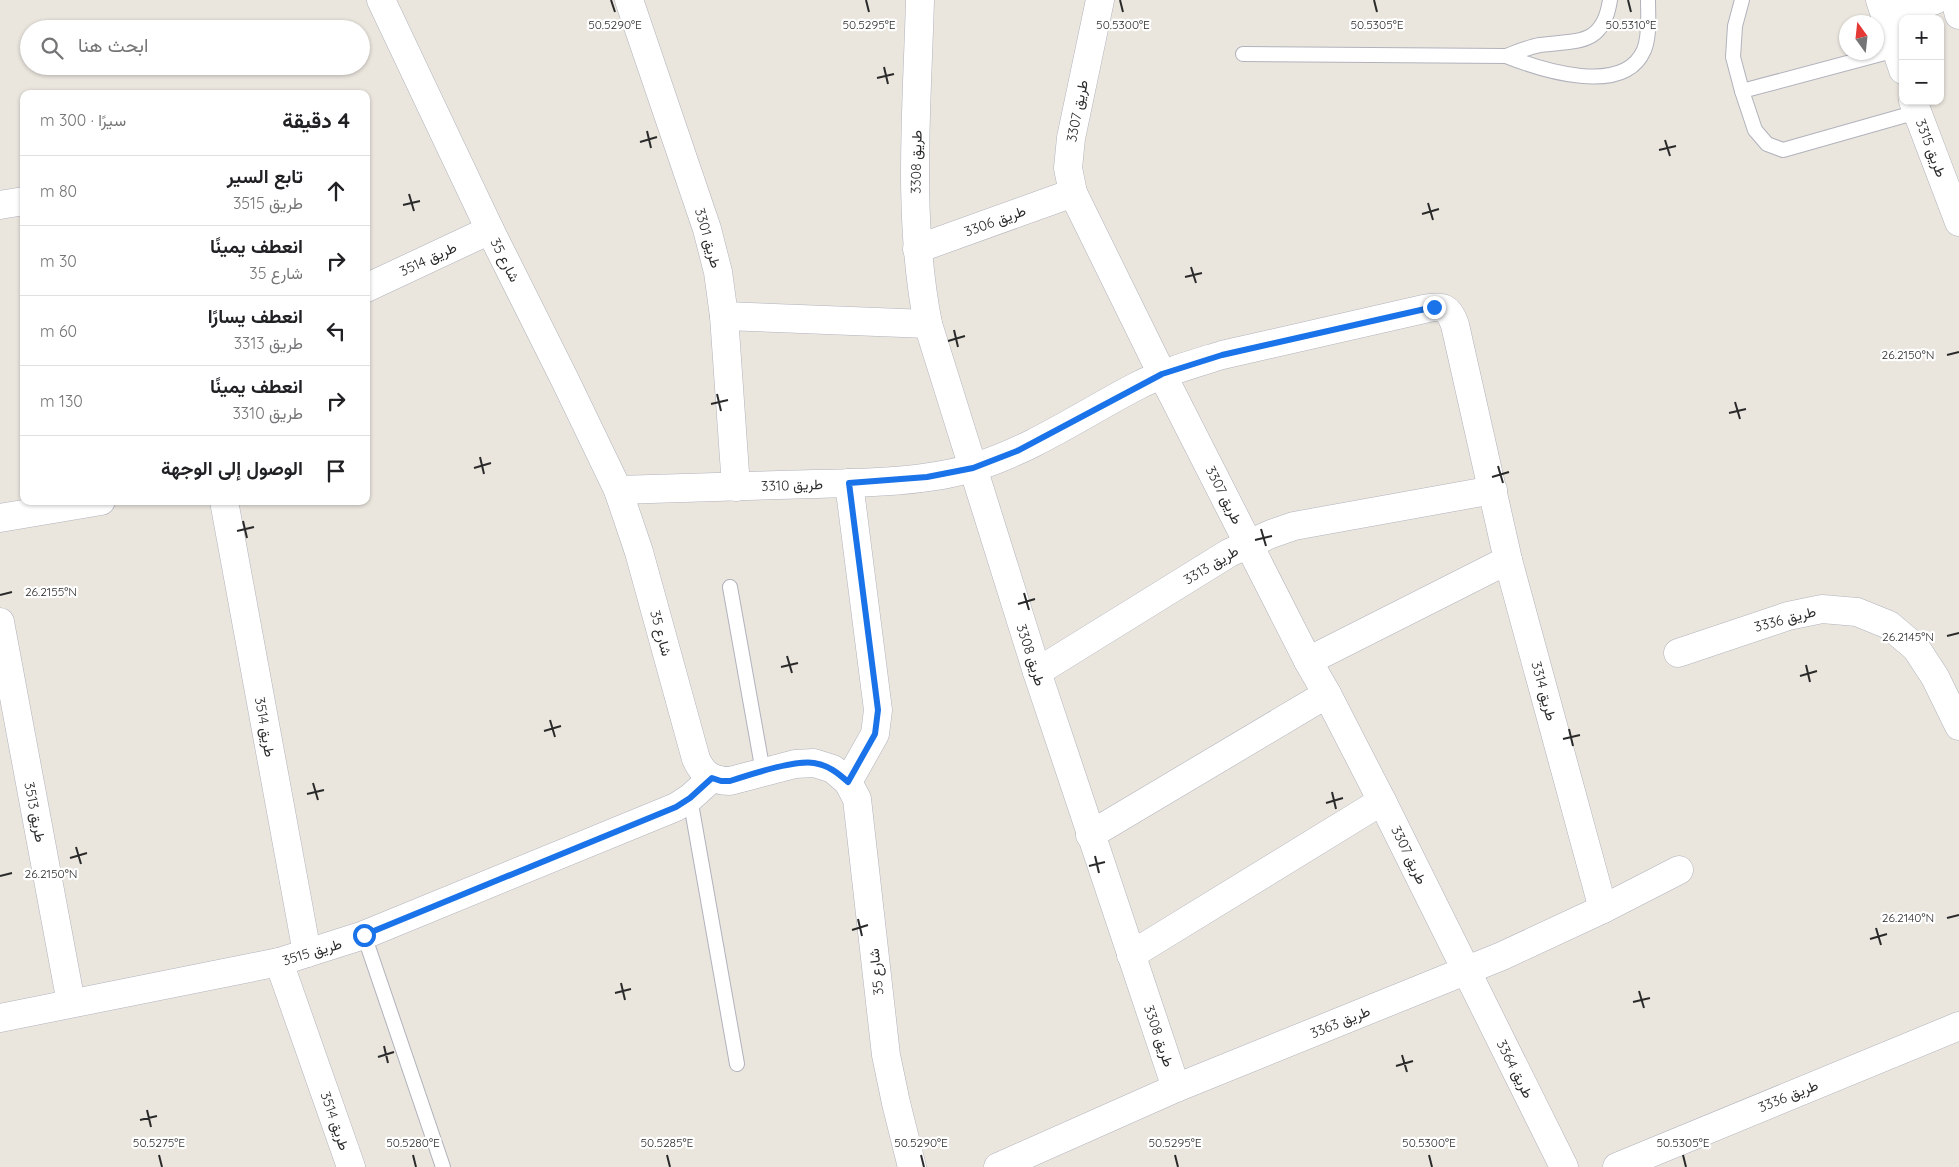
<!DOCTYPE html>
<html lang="ar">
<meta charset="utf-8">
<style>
:root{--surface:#fff;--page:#f6f6f6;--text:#202124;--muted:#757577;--line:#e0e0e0}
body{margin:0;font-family:Quicksand,Vazirmatn,sans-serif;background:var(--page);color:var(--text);direction:rtl}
.controls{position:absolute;right:15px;top:15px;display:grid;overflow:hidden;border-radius:10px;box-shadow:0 1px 4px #0004}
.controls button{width:45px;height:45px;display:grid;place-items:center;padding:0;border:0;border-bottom:1px solid var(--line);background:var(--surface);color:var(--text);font:25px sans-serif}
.compass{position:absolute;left:1839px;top:15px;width:45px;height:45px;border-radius:50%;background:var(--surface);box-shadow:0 1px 4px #0004;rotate:345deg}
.stop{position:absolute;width:15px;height:15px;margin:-11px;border:4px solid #1a73e8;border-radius:50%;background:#fff}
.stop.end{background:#1a73e8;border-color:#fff;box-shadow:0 1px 5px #0008}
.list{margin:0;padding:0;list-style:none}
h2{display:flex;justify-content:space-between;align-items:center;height:65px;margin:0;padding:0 20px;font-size:21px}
h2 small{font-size:16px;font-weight:400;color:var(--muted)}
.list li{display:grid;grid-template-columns:32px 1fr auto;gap:15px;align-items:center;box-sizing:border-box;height:70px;padding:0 20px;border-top:1px solid var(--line)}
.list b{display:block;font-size:19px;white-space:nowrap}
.list p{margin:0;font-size:16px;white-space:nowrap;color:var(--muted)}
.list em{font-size:16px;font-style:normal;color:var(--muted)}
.icon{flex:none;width:28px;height:28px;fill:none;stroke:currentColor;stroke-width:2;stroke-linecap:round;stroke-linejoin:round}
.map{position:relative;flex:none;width:1959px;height:1167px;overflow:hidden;direction:ltr}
.search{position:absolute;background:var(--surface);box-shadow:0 1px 4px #0004;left:20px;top:20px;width:350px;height:55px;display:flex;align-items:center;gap:12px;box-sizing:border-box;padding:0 18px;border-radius:28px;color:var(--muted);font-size:19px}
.panel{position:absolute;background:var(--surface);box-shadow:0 1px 4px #0004;left:20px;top:90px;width:350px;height:415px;border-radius:10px;direction:rtl}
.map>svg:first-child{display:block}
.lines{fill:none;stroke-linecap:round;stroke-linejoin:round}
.lane-casing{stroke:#b1b2bc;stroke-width:16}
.street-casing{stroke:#b1b2bc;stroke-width:29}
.lane{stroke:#fff;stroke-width:14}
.street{stroke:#fff;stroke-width:28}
.route{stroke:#1a73e8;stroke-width:6}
.ticks{fill:none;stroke:#2a2a2a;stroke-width:2}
.labels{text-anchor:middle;stroke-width:4.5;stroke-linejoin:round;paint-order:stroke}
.street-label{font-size:14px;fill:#2a2a2a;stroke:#fff}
.ticks-label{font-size:12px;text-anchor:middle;fill:#2a2a2a;stroke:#fff;stroke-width:4.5;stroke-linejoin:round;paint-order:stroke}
</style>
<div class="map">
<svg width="1959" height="1167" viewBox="0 0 1959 1167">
<rect width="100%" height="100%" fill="#eae6de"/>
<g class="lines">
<g class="lane-casing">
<g id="lane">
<path d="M1742,0l-7,26 -2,31 9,34 13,39 12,14 16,6 134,-38"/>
<path d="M1243,54l263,2c35,14 118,41 138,-6 6,-14 4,-35 4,-50"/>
<path d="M1506,56c11,-4 22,-9 34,-11 36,-5 63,2 70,-45"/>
<path d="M1742,91l154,-41"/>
<path d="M730,587l33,185"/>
<path d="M690,798l47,266"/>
<path d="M364,935l79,232"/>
</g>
</g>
<g class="street-casing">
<g id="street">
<path d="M381,0l109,230 75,150 53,110 21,62 57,207c7,16 17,22 34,22l65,-17 19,-1 19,6 15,13 9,17 29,256 10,48 16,64"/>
<path d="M629,0l78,229 11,43 6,44 12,171"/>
<path d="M920,0c-3,108 -13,217 8,324l109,348 139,416"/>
<path d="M1100,0l-29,138 -3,30 5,25 89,181 146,287 19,33 55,107 182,366"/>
<path d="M1880,0l23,70"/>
<path d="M1955,0l4,15"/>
<path d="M1885,18l50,-18"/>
<path d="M1913,101l46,121"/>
<path d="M0,205l24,-4"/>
<path d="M917,249l156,-56"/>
<path d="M366,288l124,-58"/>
<path d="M724,316l204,8"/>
<path d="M618,490c65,-2 131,-4 196,-6 49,-1 115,-2 161,-17 58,-18 108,-53 162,-81 27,-14 56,-22 85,-31l202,-46c18,-4 25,-2 31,16l53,235 95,349"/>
<path d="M224,501l83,452"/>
<path d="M0,518l101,-17"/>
<path d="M0,622l71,381"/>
<path d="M1678,653l110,-37 34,-7 35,3 32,13 27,23 19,29 24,49"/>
<path d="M1308,661l200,-101"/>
<path d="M1037,672l192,-119 42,-19 23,-8 199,-36"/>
<path d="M848,782l27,-48 3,-24 -29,-227"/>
<path d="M1090,835l237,-141"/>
<path d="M1131,955l251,-154"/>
<path d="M279,962l72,205"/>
<path d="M0,1018l279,-56 85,-27 312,-128 14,-9 22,-20"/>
<path d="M998,1167l178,-79 326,-132 101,-47 76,-39"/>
<path d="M1617,1167l342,-141"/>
</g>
</g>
<use href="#lane" class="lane"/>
<use href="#street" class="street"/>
</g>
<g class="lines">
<path class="route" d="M364,935l312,-128 14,-9 22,-20 9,3h9c21,-7 64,-21 84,-18 14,2 24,10 34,19l27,-48 3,-24 -29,-227 78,-6 46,-9 44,-17 145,-77 60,-19 212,-48"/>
</g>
<path class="ticks" d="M611,0l4,12M866,0l3,12M1120,0l3,12M1374,0l3,12M1628,0l3,12M884,67l4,17M877,78l17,-4M647,131l4,17M1665,140l5,16M640,142l17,-5M1659,150l17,-4M409,194l5,17M1428,203l5,17M403,205l17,-4M1422,214l17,-5M1191,267l5,16M1185,277l17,-4M954,330l4,17M948,341l17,-5M1947,355l12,-3M717,394l4,17M1735,402l5,17M711,404l17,-4M1729,413l17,-4M480,457l4,17M1498,466l5,17M474,468l17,-5M1492,477l17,-5M243,521l4,17M1261,529l5,17M237,531l17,-4M1255,540l17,-4M1024,593l5,17M0,595l12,-3M1018,604l17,-5M1947,636l12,-3M787,656l5,17M1806,665l4,17M781,667l17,-4M1800,676l17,-5M550,720l5,17M1569,729l4,17M544,731l17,-5M1563,739l17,-4M313,783l5,17M1332,792l4,17M307,794l17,-4M1326,803l17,-5M76,847l5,17M1095,856l4,17M70,858l17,-5M1089,866l16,-4M0,876l12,-3M1947,918l12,-3M858,919l4,17M1876,928l5,17M852,930l16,-5M1870,939l17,-5M621,983l4,17M1639,991l5,17M615,993l16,-4M1633,1002l17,-4M384,1046l4,17M1402,1055l5,17M378,1057l16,-5M1396,1066l17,-5M147,1110l4,17M140,1120l17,-4M159,1155l3,12M413,1155l3,12M667,1155l3,12M921,1155l3,12M1175,1155l3,12M1429,1155l3,12M1683,1155l3,12"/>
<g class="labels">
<g class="street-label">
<text transform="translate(1077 111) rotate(-79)" y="5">طريق 3307</text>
<text transform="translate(1931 148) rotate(69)" y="5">طريق 3315</text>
<text transform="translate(916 162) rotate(-89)" y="5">طريق 3308</text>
<text transform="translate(995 221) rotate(-20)" y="5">طريق 3306</text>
<text transform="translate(708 238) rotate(74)" y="5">طريق 3301</text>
<text transform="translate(428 259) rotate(-25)" y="5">طريق 3514</text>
<text transform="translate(505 260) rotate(63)" y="5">شارع 35</text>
<text transform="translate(792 485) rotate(-2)" y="5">طريق 3310</text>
<text transform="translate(1224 495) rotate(63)" y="5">طريق 3307</text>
<text transform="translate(1211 565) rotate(-31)" y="5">طريق 3313</text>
<text transform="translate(1785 619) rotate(-15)" y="5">طريق 3336</text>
<text transform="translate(661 633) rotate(75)" y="5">شارع 35</text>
<text transform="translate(1031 655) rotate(72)" y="5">طريق 3308</text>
<text transform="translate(1544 691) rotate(75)" y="5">طريق 3314</text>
<text transform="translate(265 727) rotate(80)" y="5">طريق 3514</text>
<text transform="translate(35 812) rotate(79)" y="5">طريق 3513</text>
<text transform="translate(1409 855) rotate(64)" y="5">طريق 3307</text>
<text transform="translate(312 952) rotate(-17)" y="5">طريق 3515</text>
<text transform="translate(876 972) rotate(-96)" y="5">شارع 35</text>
<text transform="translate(1340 1022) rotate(-22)" y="5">طريق 3363</text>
<text transform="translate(1159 1036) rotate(71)" y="5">طريق 3308</text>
<text transform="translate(1515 1069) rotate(63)" y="5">طريق 3364</text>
<text transform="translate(1788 1096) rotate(-22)" y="5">طريق 3336</text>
<text transform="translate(335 1121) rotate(71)" y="5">طريق 3514</text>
</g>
</g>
<g class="ticks-label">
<text x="615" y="29">50.5290°E</text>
<text x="869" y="29">50.5295°E</text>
<text x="1123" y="29">50.5300°E</text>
<text x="1377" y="29">50.5305°E</text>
<text x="1631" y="29">50.5310°E</text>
<text x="1908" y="359">26.2150°N</text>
<text x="51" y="596">26.2155°N</text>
<text x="1908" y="641">26.2145°N</text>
<text x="51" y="878">26.2150°N</text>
<text x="1908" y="922">26.2140°N</text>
<text x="159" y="1147">50.5275°E</text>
<text x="413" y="1147">50.5280°E</text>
<text x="667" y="1147">50.5285°E</text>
<text x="921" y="1147">50.5290°E</text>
<text x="1175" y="1147">50.5295°E</text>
<text x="1429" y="1147">50.5300°E</text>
<text x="1683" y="1147">50.5305°E</text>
</g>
</svg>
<div class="controls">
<button>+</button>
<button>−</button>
</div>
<svg class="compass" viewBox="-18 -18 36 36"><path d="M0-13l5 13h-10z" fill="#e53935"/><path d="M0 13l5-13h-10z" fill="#757577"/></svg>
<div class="stop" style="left:364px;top:935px"></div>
<div class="stop end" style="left:1434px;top:307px"></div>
<div class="search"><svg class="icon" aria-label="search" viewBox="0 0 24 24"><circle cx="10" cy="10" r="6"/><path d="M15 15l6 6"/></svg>ابحث هنا</div>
<section class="panel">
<h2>4 دقيقة<small>سيرًا · 300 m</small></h2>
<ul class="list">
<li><svg class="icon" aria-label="ahead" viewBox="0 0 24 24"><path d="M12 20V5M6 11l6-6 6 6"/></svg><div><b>تابع السير</b><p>طريق 3515</p></div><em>80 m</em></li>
<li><svg class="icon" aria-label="right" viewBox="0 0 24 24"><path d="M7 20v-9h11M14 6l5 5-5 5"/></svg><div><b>انعطف يمينًا</b><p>شارع 35</p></div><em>30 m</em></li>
<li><svg class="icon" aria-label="left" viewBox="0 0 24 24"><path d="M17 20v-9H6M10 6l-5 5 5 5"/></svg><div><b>انعطف يسارًا</b><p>طريق 3313</p></div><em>60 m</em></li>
<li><svg class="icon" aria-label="right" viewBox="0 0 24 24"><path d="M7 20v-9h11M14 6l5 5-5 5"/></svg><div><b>انعطف يمينًا</b><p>طريق 3310</p></div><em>130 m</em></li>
<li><svg class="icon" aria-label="arrive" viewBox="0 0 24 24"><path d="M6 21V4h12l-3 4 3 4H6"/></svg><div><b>الوصول إلى الوجهة</b></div></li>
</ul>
</section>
</div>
